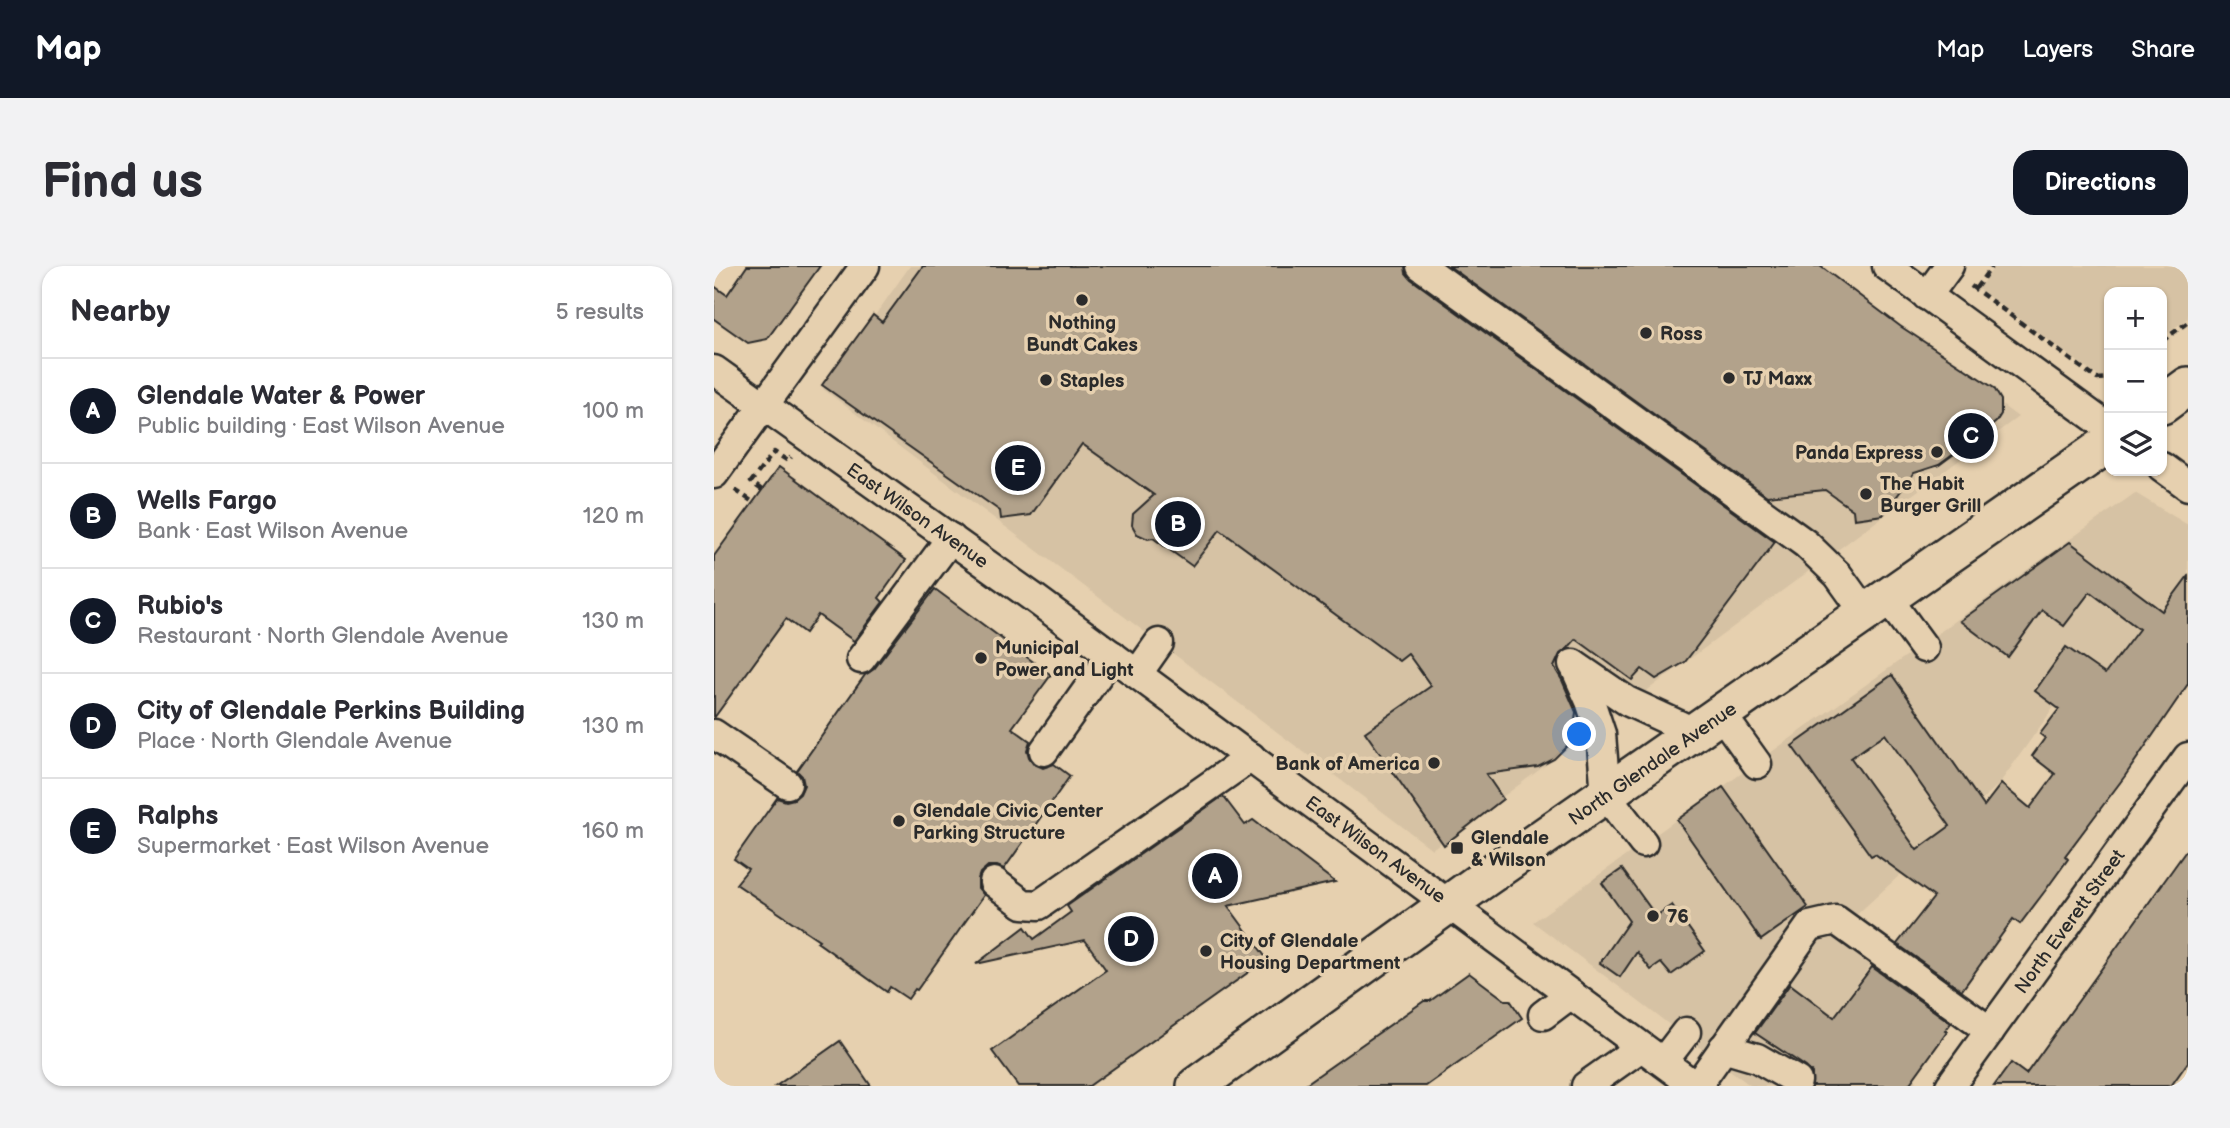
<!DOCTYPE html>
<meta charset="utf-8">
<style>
:root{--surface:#fff;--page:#f2f2f3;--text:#2b2b33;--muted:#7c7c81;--line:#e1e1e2;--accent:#111827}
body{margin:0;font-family:"Balsamiq Sans",sans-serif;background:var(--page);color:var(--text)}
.controls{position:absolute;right:21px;top:21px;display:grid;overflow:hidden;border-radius:14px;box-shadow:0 2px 5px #0004}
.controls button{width:63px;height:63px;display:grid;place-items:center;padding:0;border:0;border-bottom:2px solid var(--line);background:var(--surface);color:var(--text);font:35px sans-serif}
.you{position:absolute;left:866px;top:469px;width:24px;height:24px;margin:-18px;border:5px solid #fff;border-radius:50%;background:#1a73e8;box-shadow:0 0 0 10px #1a73e833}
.badge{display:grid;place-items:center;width:46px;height:46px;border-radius:50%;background:var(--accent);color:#fff;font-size:23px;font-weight:700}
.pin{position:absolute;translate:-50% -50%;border:4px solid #fff;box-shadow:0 2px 7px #0006}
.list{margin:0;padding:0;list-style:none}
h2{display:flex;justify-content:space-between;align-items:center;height:91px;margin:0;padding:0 28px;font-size:30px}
h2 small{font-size:23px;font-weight:400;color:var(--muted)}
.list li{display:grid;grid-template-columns:46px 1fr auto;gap:21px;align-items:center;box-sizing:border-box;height:105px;padding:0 28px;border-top:2px solid var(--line)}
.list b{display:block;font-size:26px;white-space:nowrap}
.list p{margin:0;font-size:23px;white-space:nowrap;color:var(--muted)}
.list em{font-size:23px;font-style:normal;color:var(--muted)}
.icon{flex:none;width:38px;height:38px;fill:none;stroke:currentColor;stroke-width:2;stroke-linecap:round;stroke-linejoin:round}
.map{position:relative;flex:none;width:1474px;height:820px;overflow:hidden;border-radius:21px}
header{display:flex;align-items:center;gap:42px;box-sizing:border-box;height:98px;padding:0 35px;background:var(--accent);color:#fff}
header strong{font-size:33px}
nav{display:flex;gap:38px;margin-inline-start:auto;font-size:24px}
.intro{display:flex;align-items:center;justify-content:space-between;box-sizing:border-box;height:168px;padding:0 42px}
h1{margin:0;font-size:49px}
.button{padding:18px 32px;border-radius:21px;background:var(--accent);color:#fff;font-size:24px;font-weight:700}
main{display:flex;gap:42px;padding:0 42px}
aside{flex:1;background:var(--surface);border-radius:21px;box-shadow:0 2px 5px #0004}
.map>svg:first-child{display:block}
.built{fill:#d6c2a4}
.building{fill:#b2a28b;stroke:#2b2b2b;stroke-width:2;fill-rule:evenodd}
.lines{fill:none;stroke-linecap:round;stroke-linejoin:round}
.minor-casing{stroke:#2b2b2b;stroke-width:33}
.major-casing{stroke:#2b2b2b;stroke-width:42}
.path{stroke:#2b2b2b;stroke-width:4.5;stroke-dasharray:7 5;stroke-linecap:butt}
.minor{stroke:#e6d0af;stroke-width:28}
.major{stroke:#e6d0af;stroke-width:37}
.poi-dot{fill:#2b2b2b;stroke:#e6d0af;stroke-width:2.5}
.labels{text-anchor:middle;stroke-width:7;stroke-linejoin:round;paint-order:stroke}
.poi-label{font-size:19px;font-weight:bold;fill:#2b2b2b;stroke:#e6d0af;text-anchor:start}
.street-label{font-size:19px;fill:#2b2b2b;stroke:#e6d0af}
</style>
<header>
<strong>Map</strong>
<nav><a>Map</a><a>Layers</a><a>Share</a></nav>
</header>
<div class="intro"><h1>Find us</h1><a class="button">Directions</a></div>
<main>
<aside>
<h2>Nearby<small>5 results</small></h2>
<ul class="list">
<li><span class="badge">A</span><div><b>Glendale Water &amp; Power</b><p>Public building · East Wilson Avenue</p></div><em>100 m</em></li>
<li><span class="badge">B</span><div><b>Wells Fargo</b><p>Bank · East Wilson Avenue</p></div><em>120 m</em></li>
<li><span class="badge">C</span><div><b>Rubio's</b><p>Restaurant · North Glendale Avenue</p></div><em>130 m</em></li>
<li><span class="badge">D</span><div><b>City of Glendale Perkins Building</b><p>Place · North Glendale Avenue</p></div><em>130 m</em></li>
<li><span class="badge">E</span><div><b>Ralphs</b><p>Supermarket · East Wilson Avenue</p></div><em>160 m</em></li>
</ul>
</aside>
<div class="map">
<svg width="1474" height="820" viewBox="0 0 1474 820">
<rect width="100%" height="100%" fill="#e6d0af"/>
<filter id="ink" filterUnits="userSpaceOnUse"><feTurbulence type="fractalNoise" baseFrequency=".0143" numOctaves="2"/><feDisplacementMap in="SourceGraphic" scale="14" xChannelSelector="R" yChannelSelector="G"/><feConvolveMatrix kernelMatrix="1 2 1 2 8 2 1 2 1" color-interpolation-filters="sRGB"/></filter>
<g filter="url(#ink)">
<g class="built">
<path d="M196,0h906l202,151 -586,432 -609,-460z"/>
<path d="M1281,0h193v52l-26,19v-45h-53v82l-7,5 -124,-90z"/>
<path d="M1421,227l53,32v97l-21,29 -28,-22 -34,45 -18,-13 -88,123 -159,146 37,26 -43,60 82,65 -4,5h-161l-218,-164z"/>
</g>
<g class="building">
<path d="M33,0h73l-53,73 -19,4 -34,-24v-33l13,9z"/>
<path d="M209,0h482l1,7 5,6 364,263 -90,120 -29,17 -14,-10 -10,11 -56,-41 -8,9 -8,6 -6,13 8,13 14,32 -2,18 -7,16 -13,13 -16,8 -52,7 17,25 -59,46 -79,-113 66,-46 -23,-32 -9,7 -179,-131 -28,36 -39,-28 -5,1 -11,-5 -5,-9 1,-11 21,-19 -72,-51 -51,71 -30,4 -1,-8 -178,-126 51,-70 9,7z"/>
<path d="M735,0h371l80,60 94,62 7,12v14l-5,8 -12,10 -45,33 -25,8 -31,42 -29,4 -1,-9 -28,-20 -58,6z"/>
<path d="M65,201l127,93 -27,38 4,4 -29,39 -36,-26 -13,18 -19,-14 -72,99v-162z"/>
<path d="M1356,276l92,69 26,-35v108l-63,92 -60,80 3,3 -23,32 -25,33 -7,-5 -51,71 -65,-46 37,-47 -59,-43 -4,2 -79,-110 100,-71 92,131 17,-22 29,24 25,-34 -23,-18 13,-18 -5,-4 19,-25 -24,-18 31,-44 39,27 34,-45 -49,-37 -26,34 -22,-16 -34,47 -48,-36zM1171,468l65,92 -33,24 -66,-92z"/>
<path d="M221,323l116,86 -39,53 18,13 -3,9 2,7 5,7 9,4 11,-4 16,12 -66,93 -7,-3h-9l-8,7 -2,6v9l6,7 -67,95 -2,-1 -7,10 -18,-12 -3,5 -70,-50 2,-2 -83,-56 12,-15 -14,-10 43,-61 9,3 8,-2 6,-5 4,-9 -2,-9 -5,-5 68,-96 9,-6z"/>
<path d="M1009,521l85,120 -47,33 -84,-120z"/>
<path d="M509,530l22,29 8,-5 82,62 -107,24 39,53 -178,127h-71l-26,-35 114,-81 -21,-30 -109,24 49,-37 9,12 37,-27 -4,-6z"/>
<path d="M1474,582v214l-17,24h-177l17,-23 15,11z"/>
<path d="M908,603l34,47 16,-11 33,46 -34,24 -10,-12 -10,7 -14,-18 -17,25 -20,-14 29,-42 -27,-38z"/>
<path d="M1158,701l79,56 -6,8 2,1 -39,54h-96v-13l-6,-6 -51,-34 35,-49 44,33z"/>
<path d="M755,707l36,27h5l12,18 -96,68h-123l121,-85h6z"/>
<path d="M126,775l31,45h-95z"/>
</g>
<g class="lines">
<g class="minor-casing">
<g id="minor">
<path d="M707,0l385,278 32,31 28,39"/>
<path d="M1173,0l222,162"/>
<path d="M1213,30l22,-30"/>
<path d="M0,104l320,228 661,488"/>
<path d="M1448,201l26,19"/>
<path d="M0,208l151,-208"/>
<path d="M1174,333l36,49"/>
<path d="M147,393l90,-121"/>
<path d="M859,398l54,37 69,32"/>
<path d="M860,399l16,36 11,33 5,61 37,48"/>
<path d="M424,407l21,-30"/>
<path d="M1008,449l35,49"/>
<path d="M0,468l73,50"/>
<path d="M330,485l68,-96"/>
<path d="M280,616l29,22 16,1 212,-148"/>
<path d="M829,749l28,-21"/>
<path d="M1009,782l34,10 40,23"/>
<path d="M949,796l23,-30"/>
<path d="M872,820l55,-39"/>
<path d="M983,820l113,-160 26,-6 154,111"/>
<path d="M1236,820l238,-329"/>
</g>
</g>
<g class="major-casing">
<g id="major">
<path d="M1448,139l26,-19"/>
<path d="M482,820l279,-201 634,-442"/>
</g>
</g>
<g class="path">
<path d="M1257,20l126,93 12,-1"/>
<path d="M1262,22l16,-22"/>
<path d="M1448,75l26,-19"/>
<path d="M21,224l18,12"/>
<path d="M48,224l-11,-8 23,-30 14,9 3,-4"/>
</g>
<use href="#minor" class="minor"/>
<use href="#major" class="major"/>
</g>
</g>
<g class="poi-dot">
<circle cx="368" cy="34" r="7"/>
<circle cx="932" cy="67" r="7"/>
<circle cx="1015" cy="112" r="7"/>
<circle cx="332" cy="114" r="7"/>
<circle cx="1223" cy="186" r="7"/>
<circle cx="1152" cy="228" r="7"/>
<circle cx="267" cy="392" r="7"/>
<circle cx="720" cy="497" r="7"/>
<circle cx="185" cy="555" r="7"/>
<rect x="736" y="575" width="14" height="14" rx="3.5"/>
<circle cx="939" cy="650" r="7"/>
<circle cx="492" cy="685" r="7"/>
</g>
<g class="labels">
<g class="poi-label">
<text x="368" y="63" text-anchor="middle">Nothing<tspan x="368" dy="22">Bundt Cakes</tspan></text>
<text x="946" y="74">Ross</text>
<text x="1029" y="119">TJ Maxx</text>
<text x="346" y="121">Staples</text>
<text x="1209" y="193" text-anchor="end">Panda Express</text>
<text x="1166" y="224">The Habit<tspan x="1166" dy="22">Burger Grill</tspan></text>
<text x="281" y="388">Municipal<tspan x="281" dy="22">Power and Light</tspan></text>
<text x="706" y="504" text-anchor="end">Bank of America</text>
<text x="199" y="551">Glendale Civic Center<tspan x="199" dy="22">Parking Structure</tspan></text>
<text x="757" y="578">Glendale<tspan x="757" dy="22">&amp; Wilson</tspan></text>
<text x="953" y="657">76</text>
<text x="506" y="681">City of Glendale<tspan x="506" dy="22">Housing Department</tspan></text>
</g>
<g class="street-label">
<text transform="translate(204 249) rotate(35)" y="7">East Wilson Avenue</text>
<text transform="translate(938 497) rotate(-35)" y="7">North Glendale Avenue</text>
<text transform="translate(662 583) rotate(36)" y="7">East Wilson Avenue</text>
<text transform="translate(1355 655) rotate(-54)" y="7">North Everett Street</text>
</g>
</g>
</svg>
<div class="controls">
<button>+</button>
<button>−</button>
<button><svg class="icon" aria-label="layers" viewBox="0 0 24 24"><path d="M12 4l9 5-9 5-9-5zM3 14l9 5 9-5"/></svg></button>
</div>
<div class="you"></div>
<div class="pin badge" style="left:501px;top:610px">A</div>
<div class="pin badge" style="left:464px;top:258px">B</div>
<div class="pin badge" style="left:1257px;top:170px">C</div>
<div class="pin badge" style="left:417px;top:673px">D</div>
<div class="pin badge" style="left:304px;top:202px">E</div>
</div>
</main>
